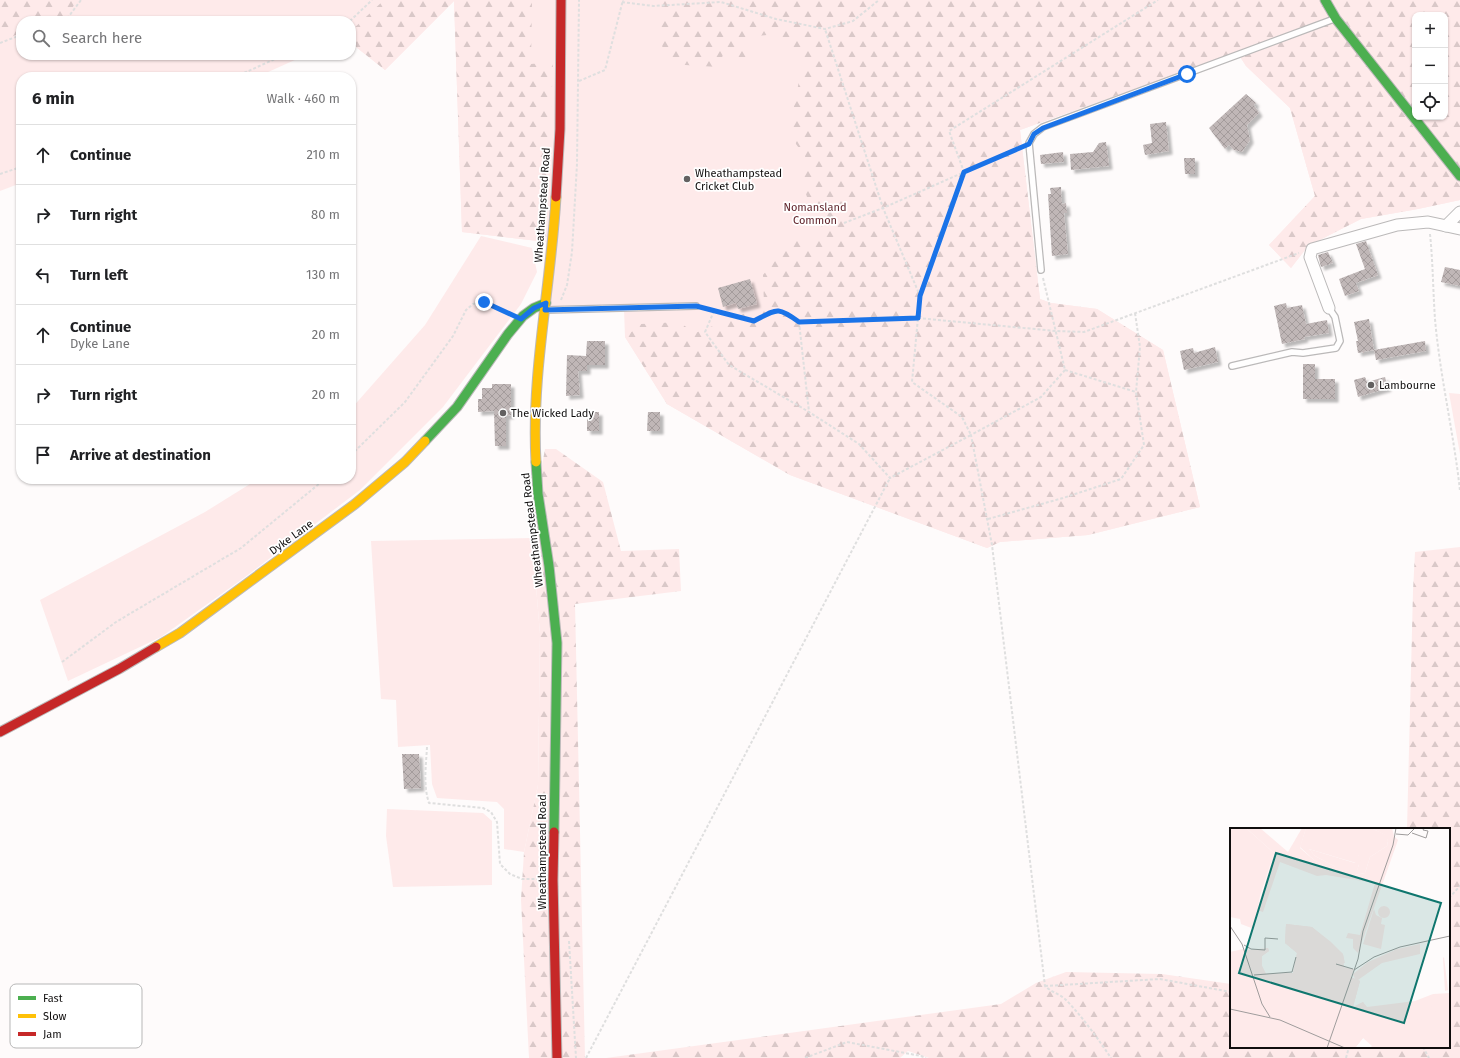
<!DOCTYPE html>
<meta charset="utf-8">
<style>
:root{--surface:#fff;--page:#f6f6f6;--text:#202124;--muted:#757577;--line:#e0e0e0}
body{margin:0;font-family:"Fira Sans",sans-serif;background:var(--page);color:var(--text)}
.controls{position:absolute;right:12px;top:12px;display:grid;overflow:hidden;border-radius:8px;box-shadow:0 1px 3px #0004}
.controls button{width:36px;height:36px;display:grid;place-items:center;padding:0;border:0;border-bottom:1px solid var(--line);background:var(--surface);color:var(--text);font:20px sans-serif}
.stop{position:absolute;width:12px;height:12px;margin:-9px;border:3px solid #1a73e8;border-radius:50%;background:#fff}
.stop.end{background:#1a73e8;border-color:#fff;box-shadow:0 1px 4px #0008}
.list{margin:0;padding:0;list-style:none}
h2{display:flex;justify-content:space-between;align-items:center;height:52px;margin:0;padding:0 16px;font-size:17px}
h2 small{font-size:13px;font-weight:400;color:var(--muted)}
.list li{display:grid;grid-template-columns:26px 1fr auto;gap:12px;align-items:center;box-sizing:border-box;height:60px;padding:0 16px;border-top:1px solid var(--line)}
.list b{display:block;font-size:15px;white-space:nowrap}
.list p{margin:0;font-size:13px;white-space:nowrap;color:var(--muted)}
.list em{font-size:13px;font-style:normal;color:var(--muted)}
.icon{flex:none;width:22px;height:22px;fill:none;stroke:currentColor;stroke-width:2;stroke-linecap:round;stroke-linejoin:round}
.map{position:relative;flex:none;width:1460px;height:1058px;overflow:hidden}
.search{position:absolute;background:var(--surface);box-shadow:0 1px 3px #0004;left:16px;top:16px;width:340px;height:44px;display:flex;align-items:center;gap:10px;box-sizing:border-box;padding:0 14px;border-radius:16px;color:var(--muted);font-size:15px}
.panel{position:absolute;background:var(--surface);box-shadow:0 1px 3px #0004;left:16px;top:72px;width:340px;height:412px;border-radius:16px}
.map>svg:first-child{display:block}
.green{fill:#feeaea;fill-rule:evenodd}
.forest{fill:url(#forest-firs)}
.building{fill:url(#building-cross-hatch);filter:url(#shadow)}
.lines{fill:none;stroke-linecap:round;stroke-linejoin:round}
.lane-casing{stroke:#bbb9b9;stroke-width:8}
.street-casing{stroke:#bbb9b9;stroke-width:13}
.fast-casing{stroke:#bbb9b9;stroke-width:11}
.slow-casing{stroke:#bbb9b9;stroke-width:11}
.jam-casing{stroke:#bbb9b9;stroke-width:11}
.path{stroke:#dfdfdf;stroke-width:2;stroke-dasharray:3 2;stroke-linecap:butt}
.lane{stroke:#fffefe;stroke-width:5.5}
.street{stroke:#fffefe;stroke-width:11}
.fast{stroke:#4caf50;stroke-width:9}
.slow{stroke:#ffc107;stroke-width:9}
.jam{stroke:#c62828;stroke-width:9}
.route{stroke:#1a73e8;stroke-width:5}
.poi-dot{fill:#636161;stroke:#fff;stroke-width:1.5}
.labels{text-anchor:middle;stroke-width:3.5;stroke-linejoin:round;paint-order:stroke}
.poi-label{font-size:11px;fill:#100e0e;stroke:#fff;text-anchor:start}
.street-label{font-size:11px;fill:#100e0e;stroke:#fff}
.park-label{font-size:11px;fill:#61262d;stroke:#fff}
.inset-road{fill:none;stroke:#9f9c9c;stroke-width:1}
.view{fill:#0f766e;fill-opacity:0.15;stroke:#0f766e;stroke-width:2}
.inset-edge{fill:none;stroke:#100e0e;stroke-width:2}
.key{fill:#fff;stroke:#b7b7b7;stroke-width:1}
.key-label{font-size:11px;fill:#100e0e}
</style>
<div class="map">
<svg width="1460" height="1058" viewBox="0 0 1460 1058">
<defs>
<pattern id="forest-firs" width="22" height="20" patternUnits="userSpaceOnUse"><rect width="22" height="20" fill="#feeaea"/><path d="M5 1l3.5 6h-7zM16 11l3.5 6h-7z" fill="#d9c8c8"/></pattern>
<pattern id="building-cross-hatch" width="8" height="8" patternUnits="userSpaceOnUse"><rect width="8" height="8" fill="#c0b7b7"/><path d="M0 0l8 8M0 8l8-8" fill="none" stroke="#a49c9c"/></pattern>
<filter id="shadow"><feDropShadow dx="3.5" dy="3.5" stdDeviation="1" flood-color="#0004"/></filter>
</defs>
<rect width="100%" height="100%" fill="#fefbfb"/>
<g class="green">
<path d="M0,0h1460v200l-42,9 -57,10 -53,27 -17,22 -22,-23 46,-49 -25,-88 -44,-42 -9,-14 -217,78 20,169 11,4 46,6 66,41 37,157 -112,28 -88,7 -13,6 -197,-73 -123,-71 -42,-67 -1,-28 -85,4 7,-71 -84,-10 -8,-231 -69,69 -34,-27v-22h-330v34h285l-49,22h-236v106l-21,8zM1415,15h30v102h-30z"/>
<path d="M481,236l51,12 5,24 -16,32 -78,103 -83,83 -119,90 -80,57 -93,44 -28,-81 165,-88 53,-33h93v-70l74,-84z"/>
<path d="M1449,393l11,1v60z"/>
<path d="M532,538l8,96 -2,151 -14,67 -20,-3v-40l-7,-7 -60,-4 -5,-14 -2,-39 -32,2 -2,-47 -15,-1 -10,-158z"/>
<path d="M387,809l96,4 9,8v64l-99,2 -7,-51z"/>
</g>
<g class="forest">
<path d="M0,0h78l-12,16 -13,5h-32v12l-21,8z"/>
<path d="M384,0h148l-1,64 22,-2 -7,180 -84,-10 -8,-231 -69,69 -34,-27v-12z"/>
<path d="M661,0h657l68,92 74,94v14l-42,9 -57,10 -53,27 -17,22 -22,-23 46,-49 -25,-88 -44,-42 -9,-14 -217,78 20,169 11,4 46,6 66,41 37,157 -112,28 -88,7 -13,6 -197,-73 -123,-71 -42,-67 16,-13 38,-2 16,11 69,-27 -1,-31 32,-38h9l9,15 8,-20 1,-9 -10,-11 -12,-36 9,-14 -13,-18 -5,-23 12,-60 -10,-12 -26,-14 -17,2 -4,22 -23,-4 -5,12 -49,-3 -5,-8 -3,-17z"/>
<path d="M1329,0h131v169l-41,-52h26v-102h-30v97z"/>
<path d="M545,449h11l47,33 18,69 58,-2 2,42 -106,13 10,454h-56l-8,-158 3,-48 14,-67 2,-151 -8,-96 4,-40z"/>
<path d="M1460,547v511h-531l-21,-7 -8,7h-294l395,-54 35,-21 30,-11 96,2 69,10v63h218v-218h-42l6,-238 2,-39z"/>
</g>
<g class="building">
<path d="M1246,94l10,9 -2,2 5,8 -12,12 3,15 -8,12 -8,-2 -5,-5 -4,4 -16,-21z"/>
<path d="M1166,122l3,29 -24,4 -2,-10 9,-2 -2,-19z"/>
<path d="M1106,142l3,24 -38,4 -1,-16 23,-2 6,-9z"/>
<path d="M1063,152l1,10 -23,2 -1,-9z"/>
<path d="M1184,158h11v16h-10z"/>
<path d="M1061,187l1,17 4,-1 1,10h-3l4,41 -16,2 -4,-62h3l-1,-6z"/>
<path d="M1366,241l12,34 -22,8 3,8 -14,5 -6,-17 26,-10 -9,-25z"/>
<path d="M1328,252l5,11 -12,4 -3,-12z"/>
<path d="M1445,267l15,3v16l-19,-4z"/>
<path d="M750,279l7,25 -19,5 -2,-6 -13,4 -5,-19z"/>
<path d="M1286,303l1,5 15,-3 4,19 21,-4 2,13 -25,4 1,2 -23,5 -8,-38z"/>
<path d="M1369,319l5,31 -16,3 -2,-12h2l-4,-19z"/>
<path d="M587,341h18v24h-18v6h-9l2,24 -14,1 1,-41 19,1z"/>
<path d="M1425,341l1,10 -50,9 -2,-10z"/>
<path d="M1215,347l3,15 -34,8 -4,-19 13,-3 1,5z"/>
<path d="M1303,364h12v15h20v20h-32z"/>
<path d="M1365,377l2,5 18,-5 3,11 -30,9 -4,-17z"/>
<path d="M492,384h19v31l-5,1v30h-11l-1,-35 -16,1v-13h4v-11h10z"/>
<rect x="587" y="412" width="12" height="19"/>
<path d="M648,412h12v19h-13z"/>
<path d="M402,754h17l2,34 -17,1z"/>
</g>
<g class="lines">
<g class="lane-casing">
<g id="lane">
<path d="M1041,270l-12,-127 5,-9 9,-7 291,-108"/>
<path d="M545,310l151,-4"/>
<path d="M1232,366l60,-14 11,1 33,-5 4,-7 -5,-24 -6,-9"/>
</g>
</g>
<g class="street-casing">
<g id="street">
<path d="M1446,226l14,-14"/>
<path d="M1329,308l-19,-51 2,-8 85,-24 31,-3 32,7"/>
</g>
</g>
<g class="fast-casing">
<g id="fast">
<path d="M1325,0l11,19 124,157"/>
<path d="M425,441l32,-34 51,-73 15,-18 11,-8 12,-5"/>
<path d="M536,462l2,32 11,72 8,77 -3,189"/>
</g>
</g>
<g class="slow-casing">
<g id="slow">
<path d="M536,462c-5,-89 15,-176 20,-265"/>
<path d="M156,647l24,-14 175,-129 50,-42 20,-21"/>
</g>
</g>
<g class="jam-casing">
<g id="jam">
<path d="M556,197l4,-68 1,-129"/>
<path d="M0,732l119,-63 37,-22"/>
<path d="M554,832l-1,48 4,178"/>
</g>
</g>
<g class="path">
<path d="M622,2l31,4 68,-4 55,17 49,10 28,-8 26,-21"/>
<path d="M63,21l3,-1 15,-20"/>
<path d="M350,21l22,-21"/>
<path d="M0,43l21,-8"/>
<path d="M235,77l49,-22"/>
<path d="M579,81l26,-11 18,-70"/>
<path d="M0,174l21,-7"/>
<path d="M844,223l39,-15 138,-61"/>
<path d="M1430,234c3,29 3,57 5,85 5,58 19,115 25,172"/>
<path d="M1043,278l22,92"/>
<path d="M920,295l44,-123 -15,-41 209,-131"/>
<path d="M561,300l6,-15 5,-33 5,-88 2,-164"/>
<path d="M705,308l49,13c23,-12 23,-15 45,1l118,-4 139,13 28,1 215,-79"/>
<path d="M714,311l-9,21 24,33 80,47 50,32 31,34 81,-43 -9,-18 -50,-35 8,-86 -37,-88 -58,-179"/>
<path d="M799,322l10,90"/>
<path d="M1065,370l-24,27 -70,38 21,110 53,441c6,6 15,8 21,14 15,15 33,40 45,58"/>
<path d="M1065,370l71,22"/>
<path d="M351,455l54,-53 48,-66 13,-26 7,-6 11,-2 24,11"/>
<path d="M988,519l75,-21 58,-19 23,-34 -8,-53 4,-45 -5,-34"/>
<path d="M62,662l54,-40 125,-74 84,-69"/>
<path d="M427,747c-1,19 -4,38 2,56l54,5 8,4 6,10 3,42 10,10 12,5h18"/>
<path d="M1449,898l11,-12"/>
<path d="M569,941l7,117"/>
<path d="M1045,986l115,-7 71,13"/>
<path d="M1423,1047l6,11"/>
<path d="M586,1058l304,-580"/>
<path d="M805,1058l42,-16 74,14 5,2"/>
<path d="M1346,1058l3,-11"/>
</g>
<use href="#lane" class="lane"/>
<use href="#street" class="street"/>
<use href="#fast" class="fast"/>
<use href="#slow" class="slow"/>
<use href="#jam" class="jam"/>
</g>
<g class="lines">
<path class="route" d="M484,302l37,17 13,-11 12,-5 -1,7 151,-4 58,15c23,-12 23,-15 45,1l119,-4 2,-22 44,-124 65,-28 5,-10 9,-6 144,-54"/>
</g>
<g class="poi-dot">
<circle cx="687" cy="179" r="4"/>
<circle cx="1371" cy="385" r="4"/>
<circle cx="503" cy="413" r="4"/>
</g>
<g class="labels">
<g class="poi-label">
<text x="695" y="177">Wheathampstead<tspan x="695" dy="13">Cricket Club</tspan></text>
<text x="1379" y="389">Lambourne</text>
<text x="511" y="417">The Wicked Lady</text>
</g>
<g class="street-label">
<text transform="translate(542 205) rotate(-86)" y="4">Wheathampstead Road</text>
<text transform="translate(532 530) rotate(-97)" y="4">Wheathampstead Road</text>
<text transform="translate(291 537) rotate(-36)" y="4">Dyke Lane</text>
<text transform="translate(542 852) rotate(-90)" y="4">Wheathampstead Road</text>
</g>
<g class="park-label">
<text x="815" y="211">Nomansland<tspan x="815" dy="13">Common</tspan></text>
</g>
</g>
<g transform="translate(1230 828)">
<rect width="220" height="220" fill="#fefbfb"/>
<path d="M0,0h16l28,25 -14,43 -6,33 -13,-5 -1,-5 -10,-2zM76,0h65l15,7 2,6 -1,5 -17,11 -5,16 -10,2 4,-10v-10l-3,8 -47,-14 6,7 19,10 6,6 -2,1 -24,-13 -14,-13zM148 84a6 6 0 1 1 12 0a6 6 0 1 1-12 0ZM144,81l2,6 6,3 -1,6 4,1 -4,24 -18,-5zM56,96l26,3 19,15 12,12 1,13 10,2 -3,8 4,2 -2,-5 15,-12 29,-13 23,-5v10l-38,9 -24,17 2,1 -7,26 10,-5 4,5 48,-6 18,-7 17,-1v55h-80l2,-2 -9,-8 -8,10h-125v-96l38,-4 1,3 -7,5v10l4,8 27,-1 4,-20 -12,-10z" fill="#feeaea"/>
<path d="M16,0h14l28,24 14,-24h4l-6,20 14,12 24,13 -4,-7 -19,-10 -6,-7 46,14 3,-8 3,2 -5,18 9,-2 5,-16 17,-11 1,-5 -3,-6 -14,-7h21l2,8 4,4 -40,113 -5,-5v-9l-7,-1 2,-5 12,2 15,-52 -49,-8 -9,1 -37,-14 -17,50 -6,-2 17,-57zM56,96l26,3 31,27 2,9 -16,-1 -2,4 -8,3 -3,21 15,4 -7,21h-5l-4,-6 -17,-9 -1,8 3,4 -10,2 -8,6 -12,-5 -8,-13 -17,-52 13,1 10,-3 1,3 -7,5v10l4,8 27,-1 4,-20 -12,-10zM13,121l18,53 6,13 -37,-7v-17h8l1,-3 -9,-6v-30zM214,129l4,33 -3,1 -2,-33zM121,149l9,4 -7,26 10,-5 3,5 -13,7 10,24 -8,10h-8l-4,-3 4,-9 -8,-16zM216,168l4,1v19l-13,-3 -7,-8zM167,191l30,1 23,18v10h-46l-19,-17 1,-4z" fill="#feeaea"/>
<path class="inset-road" d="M182,5l14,5 2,-7 -5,-1 1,-2M166,6l12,1 7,-7M0,98l12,18 20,60 8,13M14,117l7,4 14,1v-12l13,1M106,136l17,5M124,142l20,-13 26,-10 50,-11M24,147l38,-3 4,-15M0,181l50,11 65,28M97,220l31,-89 5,-28 30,-86 3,-17"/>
<path class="view" d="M46,25l165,50 -37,120 -165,-50z"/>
<rect width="220" height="220" class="inset-edge"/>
</g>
<rect x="10" y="984" width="132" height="64" rx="6" class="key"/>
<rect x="18" y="996" width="18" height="4" fill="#4caf50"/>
<rect x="18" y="1014" width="18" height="4" fill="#ffc107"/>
<rect x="18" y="1032" width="18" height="4" fill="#c62828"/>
<g class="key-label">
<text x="43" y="1002">Fast</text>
<text x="43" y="1020">Slow</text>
<text x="43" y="1038">Jam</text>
</g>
</svg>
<div class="controls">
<button>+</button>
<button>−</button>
<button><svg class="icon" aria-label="locate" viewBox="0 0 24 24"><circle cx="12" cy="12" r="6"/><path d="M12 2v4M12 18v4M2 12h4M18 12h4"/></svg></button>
</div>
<div class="stop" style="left:1187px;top:74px"></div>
<div class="stop end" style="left:484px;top:302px"></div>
<div class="search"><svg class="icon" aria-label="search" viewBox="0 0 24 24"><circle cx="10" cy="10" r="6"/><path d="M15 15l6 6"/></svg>Search here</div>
<section class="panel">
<h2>6 min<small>Walk · 460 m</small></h2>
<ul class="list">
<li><svg class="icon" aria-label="ahead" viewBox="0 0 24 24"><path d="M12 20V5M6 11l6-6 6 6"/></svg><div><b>Continue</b></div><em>210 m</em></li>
<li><svg class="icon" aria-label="right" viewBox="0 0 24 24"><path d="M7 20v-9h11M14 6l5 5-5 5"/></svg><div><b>Turn right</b></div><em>80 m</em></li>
<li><svg class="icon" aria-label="left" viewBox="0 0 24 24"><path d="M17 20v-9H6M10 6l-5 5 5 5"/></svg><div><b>Turn left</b></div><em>130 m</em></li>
<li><svg class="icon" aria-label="ahead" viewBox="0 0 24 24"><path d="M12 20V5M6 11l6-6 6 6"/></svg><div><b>Continue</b><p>Dyke Lane</p></div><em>20 m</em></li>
<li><svg class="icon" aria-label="right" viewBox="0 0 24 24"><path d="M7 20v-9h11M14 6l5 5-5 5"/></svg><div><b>Turn right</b></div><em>20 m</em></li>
<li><svg class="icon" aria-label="arrive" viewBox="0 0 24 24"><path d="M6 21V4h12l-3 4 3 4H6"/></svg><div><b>Arrive at destination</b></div></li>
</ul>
</section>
</div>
